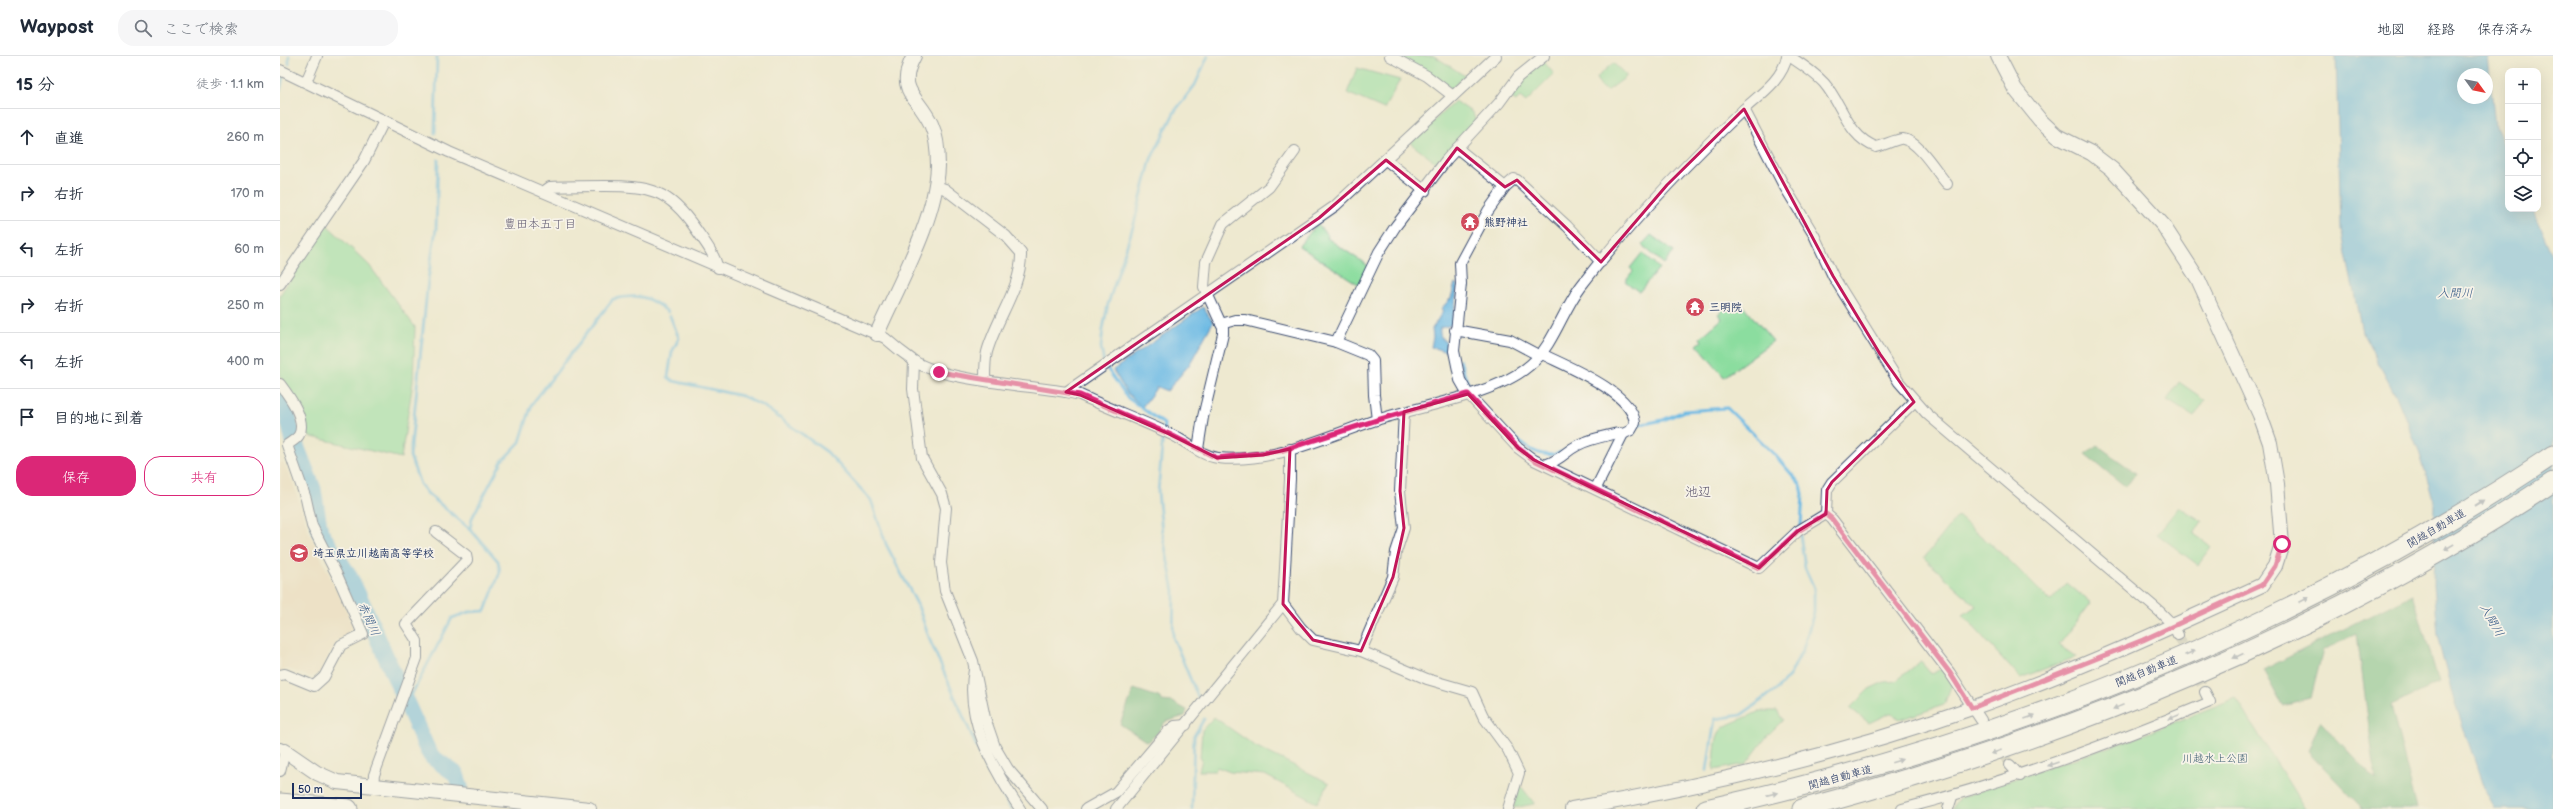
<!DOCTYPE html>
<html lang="ja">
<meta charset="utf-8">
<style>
:root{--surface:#fff;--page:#f6f6f7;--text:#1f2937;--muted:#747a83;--line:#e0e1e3;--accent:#db2777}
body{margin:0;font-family:"Balsamiq Sans","Klee One",sans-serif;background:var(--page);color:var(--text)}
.controls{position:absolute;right:12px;top:12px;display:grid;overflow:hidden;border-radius:8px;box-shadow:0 4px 16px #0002}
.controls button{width:36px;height:36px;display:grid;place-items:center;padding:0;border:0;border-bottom:1px solid var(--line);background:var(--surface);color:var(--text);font:20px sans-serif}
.compass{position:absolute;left:2177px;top:12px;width:36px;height:36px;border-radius:50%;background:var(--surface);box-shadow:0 4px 16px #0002;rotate:123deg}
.scale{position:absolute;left:12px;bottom:10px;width:70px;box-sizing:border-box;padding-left:4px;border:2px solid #1b2f5e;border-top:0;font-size:11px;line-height:14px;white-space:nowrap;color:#1b2f5e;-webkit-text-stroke:3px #f7f3e8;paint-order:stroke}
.stop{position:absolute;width:12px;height:12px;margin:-9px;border:3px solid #db2777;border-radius:50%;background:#fff}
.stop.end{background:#db2777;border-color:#fff;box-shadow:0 1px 4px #0008}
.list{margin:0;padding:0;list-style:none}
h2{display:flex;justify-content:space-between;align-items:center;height:52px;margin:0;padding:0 16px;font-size:17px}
h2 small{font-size:13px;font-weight:400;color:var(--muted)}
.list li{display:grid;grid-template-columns:26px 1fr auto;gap:12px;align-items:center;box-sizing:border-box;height:56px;padding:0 16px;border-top:1px solid var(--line)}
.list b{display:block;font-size:15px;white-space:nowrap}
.list em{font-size:13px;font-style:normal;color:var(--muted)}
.actions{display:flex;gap:8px;padding:12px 16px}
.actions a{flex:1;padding:9px 0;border:1px solid var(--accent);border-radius:16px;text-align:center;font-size:14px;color:var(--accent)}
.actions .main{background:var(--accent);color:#fff}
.icon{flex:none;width:22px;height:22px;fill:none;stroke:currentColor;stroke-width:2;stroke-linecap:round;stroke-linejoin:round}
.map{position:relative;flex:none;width:2273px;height:753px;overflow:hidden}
header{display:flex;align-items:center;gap:24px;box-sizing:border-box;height:56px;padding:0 20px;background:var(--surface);border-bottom:1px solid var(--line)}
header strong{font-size:19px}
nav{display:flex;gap:22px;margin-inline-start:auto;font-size:14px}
.search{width:280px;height:36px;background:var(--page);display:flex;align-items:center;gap:10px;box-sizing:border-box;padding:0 14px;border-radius:16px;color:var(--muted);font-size:15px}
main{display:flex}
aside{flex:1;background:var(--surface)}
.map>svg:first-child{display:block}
.built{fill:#ead8ba}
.green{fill:#8bdd9f;stroke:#53867e}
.forest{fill:#70bc86;stroke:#467672}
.water{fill:#6ab9e4;stroke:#4274a1;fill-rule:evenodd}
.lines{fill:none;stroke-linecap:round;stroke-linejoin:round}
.stream{stroke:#6ab9e4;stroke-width:3}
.river{stroke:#6ab9e4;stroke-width:17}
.street-tunnel{stroke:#c4c4b9;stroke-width:10;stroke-dasharray:10 5;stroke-linecap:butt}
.street-casing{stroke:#3b4b6f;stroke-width:12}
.secondary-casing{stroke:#3b4b6f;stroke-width:16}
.highway-casing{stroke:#3b4b6f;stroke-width:21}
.street{stroke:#fff;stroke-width:10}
.secondary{stroke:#fff;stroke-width:14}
.highway{stroke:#fff;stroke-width:19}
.oneway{fill:#8d97ae}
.route{stroke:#db2777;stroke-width:5}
.marked{fill:none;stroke:#c2185b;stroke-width:3;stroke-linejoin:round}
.labels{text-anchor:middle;stroke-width:3.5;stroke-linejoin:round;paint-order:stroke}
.poi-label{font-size:11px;font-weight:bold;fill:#1b2f5e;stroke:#f7f3e8;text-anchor:start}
.street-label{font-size:11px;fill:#1b2f5e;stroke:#f7f3e8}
.park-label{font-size:11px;fill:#375a6e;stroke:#f7f3e8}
.neighbourhood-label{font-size:12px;fill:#635d73;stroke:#f7f3e8}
.water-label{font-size:12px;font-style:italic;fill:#335886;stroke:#f7f3e8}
.quarter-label{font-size:13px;fill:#635d73;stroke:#f7f3e8}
</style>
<header>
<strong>Waypost</strong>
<div class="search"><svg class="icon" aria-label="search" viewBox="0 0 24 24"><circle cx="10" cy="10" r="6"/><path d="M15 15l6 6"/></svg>ここで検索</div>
<nav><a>地図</a><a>経路</a><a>保存済み</a></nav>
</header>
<main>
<aside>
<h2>15 分<small>徒歩 · 1.1 km</small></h2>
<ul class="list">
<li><svg class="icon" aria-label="ahead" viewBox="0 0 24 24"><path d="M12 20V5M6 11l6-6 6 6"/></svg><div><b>直進</b></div><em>260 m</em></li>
<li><svg class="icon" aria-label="right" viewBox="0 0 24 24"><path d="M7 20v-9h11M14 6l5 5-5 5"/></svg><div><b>右折</b></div><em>170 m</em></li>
<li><svg class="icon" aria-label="left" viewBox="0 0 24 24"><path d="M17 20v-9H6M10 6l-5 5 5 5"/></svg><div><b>左折</b></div><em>60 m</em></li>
<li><svg class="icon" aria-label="right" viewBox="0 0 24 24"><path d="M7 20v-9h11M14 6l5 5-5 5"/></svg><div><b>右折</b></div><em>250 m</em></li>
<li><svg class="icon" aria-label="left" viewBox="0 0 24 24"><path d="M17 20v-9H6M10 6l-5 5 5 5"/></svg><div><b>左折</b></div><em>400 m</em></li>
<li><svg class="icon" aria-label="arrive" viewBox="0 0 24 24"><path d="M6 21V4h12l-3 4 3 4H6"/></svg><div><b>目的地に到着</b></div></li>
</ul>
<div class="actions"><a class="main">保存</a><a>共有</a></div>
</aside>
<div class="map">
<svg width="2273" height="753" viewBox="0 0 2273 753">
<rect width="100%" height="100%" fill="#f7f3e8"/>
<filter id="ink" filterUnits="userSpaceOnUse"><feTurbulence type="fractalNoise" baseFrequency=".025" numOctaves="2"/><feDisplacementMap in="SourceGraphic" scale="8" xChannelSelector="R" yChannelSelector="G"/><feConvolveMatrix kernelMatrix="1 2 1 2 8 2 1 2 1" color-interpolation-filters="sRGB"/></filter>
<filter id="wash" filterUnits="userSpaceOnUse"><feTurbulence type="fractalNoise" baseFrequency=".012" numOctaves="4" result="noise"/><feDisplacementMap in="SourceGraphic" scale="16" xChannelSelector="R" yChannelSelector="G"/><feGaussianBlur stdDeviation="0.9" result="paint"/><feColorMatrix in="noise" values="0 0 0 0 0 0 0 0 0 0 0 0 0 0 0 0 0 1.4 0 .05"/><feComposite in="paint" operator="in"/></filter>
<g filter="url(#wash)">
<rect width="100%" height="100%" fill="#eee9d0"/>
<path class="built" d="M0,399l13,28 15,47 45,95 -5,9 -11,6 -19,34 -8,3 -22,-8 -8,2z"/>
<g class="green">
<path d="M1119,0h35l31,20 -14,13z"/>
<path d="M1263,5l11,13 -28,28 -6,-5 -4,4 -9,-6 12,-16z"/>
<path d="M1333,7l13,12v2l-19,14 -6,-4 -5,-9z"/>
<path d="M1077,12l43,12 -16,29 -37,-16z"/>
<path d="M1175,45l18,12 3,9 -37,43 -29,-22z"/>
<path d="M46,168l43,41 46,62 -2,55 -12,76 -93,-22 -10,-35 -18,-25v-81z"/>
<path d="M1037,168l11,12 -1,2 43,29 -9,19 -62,-40z"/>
<path d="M1371,179l23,17 -10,12 -22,-19z"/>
<path d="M1362,197l17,15 -20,24 -14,-11 8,-10 -3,-3z"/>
<path d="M1452,246l9,1 32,38 -49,36 -27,-32 5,-4 -2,-3 22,-19 -4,-5z"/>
<path d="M1899,326l26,18 -11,17 -27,-17z"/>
<path d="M1899,451l23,14 -8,13 18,13 -14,18 -41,-31z"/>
<path d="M1678,460l53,46 39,39 17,-18 24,20 -32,42 17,12 -56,21 -57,-63 13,-9 -52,-48z"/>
<path d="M1641,605l11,13 10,-6 10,16 -8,21 -45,15 -6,-7h-3l-21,10 -19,-15 19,-19 15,-7 12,-1z"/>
<path d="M1956,642l69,111h-353l7,-11 173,-59z"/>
<path d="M1480,655h17l6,9 -15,15 -22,29 -32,6c2,-51 4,-39 46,-59z"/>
<path d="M934,661l41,29 74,37 -12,20 -52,-28 -35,-3 -13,-5 -2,4h-16l3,-12h-2l2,-29z"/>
<path d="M1240,729l14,18v1l-21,4z"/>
</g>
<g class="forest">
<path d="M1817,389l39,28 -10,14 -41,-33z"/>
<path d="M2133,538l26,89 -48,22 26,104h-54l-55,-58 12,-30 56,60 -19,-147 -34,16 -12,48 -29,7 -19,-35z"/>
<path d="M854,633l27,9 1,3 10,1 15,8 -2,6 -20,6 -8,12 -10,8 -27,-18z"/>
</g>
<g class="water">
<path d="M2056,0h152l7,70 13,29v54h24l21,48v552h-58l-10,-18 -32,-94 -16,-62 -4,-51 2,-79 -16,-54 -22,-53 -35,-66 -21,-103zM2183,18h24v24h-24z"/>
<path d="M1175,227l3,2 -6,40 -12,3c-1,10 3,12 10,17v8l-19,-6 2,-10 -1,-8 11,-18 -2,-2 10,-11z"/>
<path d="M923,251l10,15 -24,43 -22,26 -10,-4 -15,20 -15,-14 -14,-23z"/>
</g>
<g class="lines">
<g class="stream">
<path d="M9,8v-8"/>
<path d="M0,35l3,-14"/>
<path d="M155,77l2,-77"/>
<path d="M390,260l9,22 -7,14 -4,25 5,4 69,15 21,10 64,46 44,48 15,44 32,62 13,37 56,127 24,39"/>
<path d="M1180,305l9,27"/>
<path d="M1359,369l24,-5 21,-9 43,-3 47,46 27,31 2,9 -2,32"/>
<path d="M1234,381c12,11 30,23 47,15"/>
<path d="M190,473l2,-11 30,-57 18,-19 12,-38 81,-105c26,-5 34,-4 55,13"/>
<path d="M919,644l-26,-63 1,-46 -12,-59 -4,-40 6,-68 -36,-26 -24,-34 -3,-17 2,-18 5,-25 26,-80 17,-65 24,-48 20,-26 13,-29"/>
<path d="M127,647l45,-85 17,-6 16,-1 15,-39 -2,-11 -28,-32 -42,-35 -8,-10 -10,-28 18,-176 8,-51 2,-69"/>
<path d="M1427,714l8,-51 26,-4 35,-25 14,-15 13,-26 11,-37v-24l-9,-20 -5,-34"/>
<path d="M912,753l2,-73 10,-17"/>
</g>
<g class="river">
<path d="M0,343l7,13 6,27"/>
<path d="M14,385l19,48 7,43 28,42 14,29 65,146 5,8 24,17 4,13"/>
</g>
</g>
</g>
<g filter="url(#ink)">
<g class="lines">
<g class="street-tunnel">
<path d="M1898,579l27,57"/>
<path d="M1706,672l24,37"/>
</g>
<g class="street-casing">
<g id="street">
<path d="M1110,0l37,20 26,20"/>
<path d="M1507,0c-4,23 -26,38 -43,53l39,75 31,51 19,41 66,106 28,32 232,197 15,15 4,9"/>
<path d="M1509,0c12,8 25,16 35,27 19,22 23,53 52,64 6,-1 23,-9 27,-8 16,2 34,34 44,45"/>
<path d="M0,14l169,82 436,186c9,8 19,16 29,23 30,20 114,24 152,31l269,-186 161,-150"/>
<path d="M26,26l11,-26"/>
<path d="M1177,92l48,39 9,-8 3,1 50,46 34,36"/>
<path d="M1106,104l39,31"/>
<path d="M656,130l9,3 61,47 15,17c1,34 -25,66 -34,99 -2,8 -2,19 -2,27"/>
<path d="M1225,131l-17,24 -28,52 1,21 -7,67 6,29 8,14 50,54 16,12 225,108 39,-37 28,-17"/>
<path d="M263,136l7,-5c18,-1 36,-1 55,-1 45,0 64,4 90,42 9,13 19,25 23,40"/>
<path d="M0,228l84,-123 20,-40"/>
<path d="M941,268l14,-4h10l91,22 32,13 5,6 1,34 3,25"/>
<path d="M1175,274l55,10 30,16"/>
<path d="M1056,286l43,-90 16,-25 52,-68 52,-56 19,-26 26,-21"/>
<path d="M1262,298c26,13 90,38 93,69l-4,7 -8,4 -5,-1c-13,3 -29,6 -40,12 -14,7 -15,14 -33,20"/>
<path d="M634,305l-1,28 9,69 20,36 4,14 -5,55 4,28 28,70 12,57 10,29 13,22 34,40"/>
<path d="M0,328c9,12 27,36 19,51 -2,4 -8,7 -12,10l19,54 6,27 26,51 25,57 -22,11 -17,32 -10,9 -29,-12 -5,1"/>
<path d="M786,336l14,3c30,14 61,25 90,39 16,7 31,22 48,24 54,6 109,-22 158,-38 44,-14 120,-25 154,-55 24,-20 32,-54 51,-79 49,-64 105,-122 163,-177"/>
<path d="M1634,346l-82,80 -5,8 -1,24 6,5 118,154 31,47"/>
<path d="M918,393l5,-32 20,-83v-6l-19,-41 2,-25 17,-38 46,-37 26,-36"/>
<path d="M1316,432l27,-54"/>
<path d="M1003,548l18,24 12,12 48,11 66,28 45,13 11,24 25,34 11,23 -11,36"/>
<path d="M1081,595l32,-74 3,-25 8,-24 -4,-37 4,-79"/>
<path d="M694,614c-10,49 20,100 46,139"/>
<path d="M1730,709l10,11"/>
<path d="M0,715l5,-20 -5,-3"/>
<path d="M93,729l1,-10 43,-117v-17l-11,-17 61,-64 -1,-5 -30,-23"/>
<path d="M806,753l30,-17 52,-61 7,-5 11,-1"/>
<path d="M836,753l167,-205 7,-125v-30"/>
<path d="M1622,753c106,-27 207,-65 308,-107l-5,-10"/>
<path d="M1668,753l4,-12"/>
</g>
</g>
<g class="secondary-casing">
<g id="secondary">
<path d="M597,278c21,-49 59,-114 61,-168 0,-14 -1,-29 -7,-42 -13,-28 -36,-33 -17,-68"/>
<path d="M5,695l32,22 20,9 252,27"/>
<path d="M1292,753c136,-23 269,-55 400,-101 99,-35 195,-79 290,-123l13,-19 7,-22 -5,-60 -7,-41 -10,-28 -62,-136 -35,-54 -51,-56 -21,-16 -34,-17 -17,-16 -25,-31 -17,-33"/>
</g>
</g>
<g class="highway-casing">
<g id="highway">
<path d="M0,747l68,6"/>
<path d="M1426,753c301,-67 590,-182 847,-354"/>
<path d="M1522,753c267,-72 519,-174 751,-327"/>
</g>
</g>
<use href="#street" class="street"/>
<use href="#secondary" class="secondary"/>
<use href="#highway" class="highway"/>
</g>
<defs><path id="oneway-solid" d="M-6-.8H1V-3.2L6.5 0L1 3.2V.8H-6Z"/></defs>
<g class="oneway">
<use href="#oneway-solid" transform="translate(2199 447) rotate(-32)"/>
<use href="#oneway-solid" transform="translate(2169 491) rotate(150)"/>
<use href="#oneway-solid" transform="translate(2024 544) rotate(-27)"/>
<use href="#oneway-solid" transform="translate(1910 597) rotate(-23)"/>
<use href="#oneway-solid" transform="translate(1958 600) rotate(155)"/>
<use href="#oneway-solid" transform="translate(1838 651) rotate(158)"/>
<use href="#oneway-solid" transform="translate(1750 661) rotate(-20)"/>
<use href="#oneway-solid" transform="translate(1894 661) rotate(158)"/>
<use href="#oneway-solid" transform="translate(1716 696) rotate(161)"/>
<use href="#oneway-solid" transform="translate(1617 705) rotate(-17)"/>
<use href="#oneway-solid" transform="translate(1773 708) rotate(160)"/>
<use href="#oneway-solid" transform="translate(1492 738) rotate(-13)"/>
</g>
</g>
<g class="lines" filter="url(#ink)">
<path class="route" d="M659,316l141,23 89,39 48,24 63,-7 97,-31 91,-26 50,54 16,12 225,108 39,-37 28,-17 6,5 118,154 22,35 171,-68 119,-55 13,-19 7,-22"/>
</g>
<path d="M0 0H2273V753H0ZM1464,53l89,167 47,78 34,48 -82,80 -5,8 -1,24 -28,17 -39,37 -225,-108 -16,-12 -50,-54 -64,18 -4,79 4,37 -11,49 -32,74 -48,-11 -30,-36 7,-155 -27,6 -46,3 -48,-24 -89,-39 -14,-3 253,-174 67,-58 39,31 32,-43 48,39 12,-7 84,82 66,-77z" fill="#eee9d0" fill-opacity=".55" fill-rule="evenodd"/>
<path class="marked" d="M1464,53l89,167 47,78 34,48 -82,80 -5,8 -1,24 -28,17 -39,37 -225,-108 -16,-12 -50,-54 -64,18 -4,79 4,37 -11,49 -32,74 -48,-11 -30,-36 7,-155 -27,6 -46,3 -48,-24 -89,-39 -14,-3 253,-174 67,-58 39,31 32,-43 48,39 12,-7 84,82 66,-77z"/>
<defs>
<g id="temple-disc" transform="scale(1)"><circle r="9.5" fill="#d1495b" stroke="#f7f3e8"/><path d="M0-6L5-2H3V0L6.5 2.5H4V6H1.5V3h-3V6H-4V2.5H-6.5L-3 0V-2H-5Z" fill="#fff"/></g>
<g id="school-disc" transform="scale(1)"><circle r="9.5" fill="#d1495b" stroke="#f7f3e8"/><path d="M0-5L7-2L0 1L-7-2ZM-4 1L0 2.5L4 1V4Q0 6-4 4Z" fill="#fff"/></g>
</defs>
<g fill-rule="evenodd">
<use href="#temple-disc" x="1190" y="166"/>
<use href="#temple-disc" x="1415" y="251"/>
<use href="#school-disc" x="19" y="497"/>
</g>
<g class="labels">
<g class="poi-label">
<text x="1204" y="170">熊野神社</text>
<text x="1429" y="255">三明院</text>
<text x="33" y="501">埼玉県立川越南高等学校</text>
</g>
<g class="street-label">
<text transform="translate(2156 472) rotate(-30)" y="4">関越自動車道</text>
<text transform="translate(1866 615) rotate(-22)" y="4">関越自動車道</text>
<text transform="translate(1560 721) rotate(-15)" y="4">関越自動車道</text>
</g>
<g class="park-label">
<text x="1935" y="706">川越水上公園</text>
</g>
<g class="neighbourhood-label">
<text x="260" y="172">豊田本五丁目</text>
</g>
<g class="water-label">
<text x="2175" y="241">入間川</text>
<text transform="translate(89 563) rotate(66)" y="4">赤間川</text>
<text transform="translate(2212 564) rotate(61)" y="4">入間川</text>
</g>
<g class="quarter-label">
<text x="1418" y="440">池辺</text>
</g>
</g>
</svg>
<div class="controls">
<button>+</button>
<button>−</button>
<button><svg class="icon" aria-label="locate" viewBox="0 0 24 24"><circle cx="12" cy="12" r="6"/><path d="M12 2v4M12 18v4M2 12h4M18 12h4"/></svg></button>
<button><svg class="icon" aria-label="layers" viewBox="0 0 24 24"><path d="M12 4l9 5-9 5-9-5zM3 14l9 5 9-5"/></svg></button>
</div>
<svg class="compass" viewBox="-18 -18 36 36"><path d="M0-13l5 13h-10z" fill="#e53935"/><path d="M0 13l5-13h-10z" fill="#747a83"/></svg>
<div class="scale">50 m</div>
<div class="stop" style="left:2002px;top:488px"></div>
<div class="stop end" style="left:659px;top:316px"></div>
</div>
</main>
